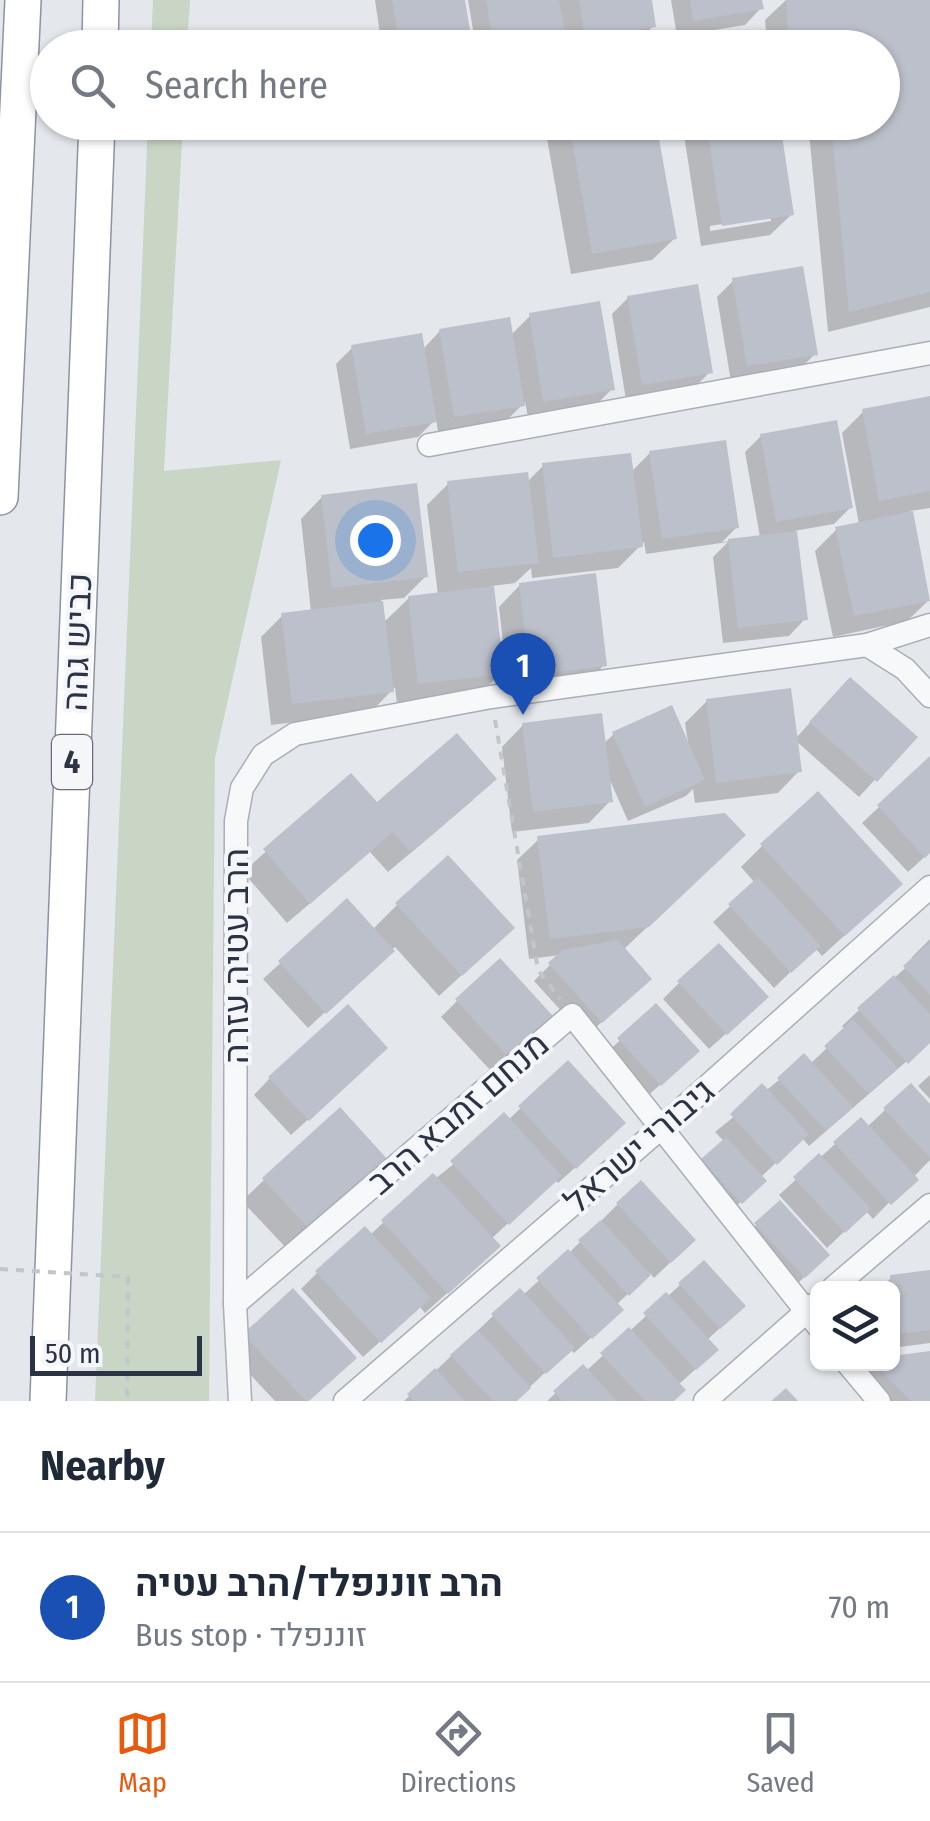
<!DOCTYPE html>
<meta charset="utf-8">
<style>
:root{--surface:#fff;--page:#f2f2f3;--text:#1f2937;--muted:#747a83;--line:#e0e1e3;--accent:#ea580c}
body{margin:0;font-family:"Fira Sans Condensed",Heebo,sans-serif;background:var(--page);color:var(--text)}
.controls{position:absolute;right:30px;bottom:30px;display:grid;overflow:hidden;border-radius:15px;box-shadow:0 2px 8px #0004}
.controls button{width:90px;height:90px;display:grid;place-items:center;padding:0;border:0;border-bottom:2px solid var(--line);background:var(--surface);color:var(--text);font:50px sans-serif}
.scale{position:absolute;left:30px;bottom:25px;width:172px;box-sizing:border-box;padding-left:10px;border:5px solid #2b3445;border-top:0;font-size:28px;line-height:35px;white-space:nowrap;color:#2b3445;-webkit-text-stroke:8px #f4f6f9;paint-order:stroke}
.you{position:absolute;left:375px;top:540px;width:35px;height:35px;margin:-25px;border:8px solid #fff;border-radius:50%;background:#1a73e8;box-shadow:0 0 0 15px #1a73e833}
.badge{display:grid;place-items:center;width:65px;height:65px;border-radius:50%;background:var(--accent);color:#fff;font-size:32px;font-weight:700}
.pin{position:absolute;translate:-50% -82px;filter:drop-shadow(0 2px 5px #0008)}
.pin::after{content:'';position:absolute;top:52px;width:35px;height:30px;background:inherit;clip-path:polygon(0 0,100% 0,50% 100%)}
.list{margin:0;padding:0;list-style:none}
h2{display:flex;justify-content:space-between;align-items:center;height:130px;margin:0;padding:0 40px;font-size:42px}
h2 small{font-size:32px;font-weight:400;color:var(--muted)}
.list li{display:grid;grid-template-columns:65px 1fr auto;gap:30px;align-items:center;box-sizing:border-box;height:150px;padding:0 40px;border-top:2px solid var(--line)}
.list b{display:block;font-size:38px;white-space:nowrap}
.list p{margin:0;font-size:32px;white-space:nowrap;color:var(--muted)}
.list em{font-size:32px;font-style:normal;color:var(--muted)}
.icon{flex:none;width:55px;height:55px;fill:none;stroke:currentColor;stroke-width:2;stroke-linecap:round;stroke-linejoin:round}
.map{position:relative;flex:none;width:930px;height:1401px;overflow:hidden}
.search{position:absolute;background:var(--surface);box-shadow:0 2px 8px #0004;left:30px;right:30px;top:30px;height:110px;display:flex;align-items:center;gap:25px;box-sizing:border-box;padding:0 35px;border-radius:55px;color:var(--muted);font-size:38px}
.sheet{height:280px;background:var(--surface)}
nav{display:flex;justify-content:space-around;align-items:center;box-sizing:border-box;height:140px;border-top:2px solid var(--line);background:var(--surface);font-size:28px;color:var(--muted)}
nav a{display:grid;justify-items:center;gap:5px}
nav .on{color:var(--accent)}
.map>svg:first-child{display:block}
.green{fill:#c9d6c5}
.shadow{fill:#0003;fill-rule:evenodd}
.building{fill:#bbc0ca}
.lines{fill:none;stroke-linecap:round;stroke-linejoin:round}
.minor-casing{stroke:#a9aeb7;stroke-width:25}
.trunk-casing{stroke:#8b94a3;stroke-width:38}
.path{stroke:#c2c5cb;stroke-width:4;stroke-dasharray:8 8;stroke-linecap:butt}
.minor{stroke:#f7f8fa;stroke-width:22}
.trunk{stroke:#fff;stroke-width:35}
.path-bridge{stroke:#c2c5cb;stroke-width:4;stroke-dasharray:8 8;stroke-linecap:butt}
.labels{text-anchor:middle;stroke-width:8;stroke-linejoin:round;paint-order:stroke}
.shield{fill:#f4f6f9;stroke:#676e7b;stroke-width:2.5}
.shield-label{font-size:32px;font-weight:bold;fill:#2b3445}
.street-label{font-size:35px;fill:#2b3445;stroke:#f4f6f9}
</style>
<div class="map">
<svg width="930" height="1401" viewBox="0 0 930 1401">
<rect width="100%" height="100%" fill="#e4e7ec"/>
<g class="green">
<path d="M153,0h37l-3,47h-36z"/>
<path d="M148,123h35l-19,348 117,-11 -66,298 -6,643h-114z"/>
</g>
<g class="shadow">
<path d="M375,0h88l8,48h-89z"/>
<path d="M468,0h181l4,26 -16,17 -28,5h-41l-1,-8 -8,8h-83z"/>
<path d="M671,0h89l1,8 -16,17 -68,11z"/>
<path d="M786,0h144v307l-102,25 -20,-210h74v-74h-141l26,-5 -2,-23z"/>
<path d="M544,122h110l20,117 -22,21 -81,14z"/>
<path d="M682,122h95l15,92 -22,21 -69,11zM771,216v5l-61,10v-5z"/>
<path d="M734,280l81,74 -16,16 -68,12 -14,-85z"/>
<path d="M628,298l82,74 -16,16 -68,12 -14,-86z"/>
<path d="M530,316l82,73 -17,17 -67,11 -3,-15 -19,19 -68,11 -2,-13 -18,18 -68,12 -14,-85 17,-17 70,2 17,-18 71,4z"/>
<path d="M930,399v109l-20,3 19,89 -22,21 -74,16 -18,-86 22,-22 22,-5 -17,-91 22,-22z"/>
<path d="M761,436l89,72 -16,16 -40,7 11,88 -16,17 -66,7 -10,-86 15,-15 -82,12 -2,-12 -26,26 -86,10 -1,-10 -16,15 -24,3 10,87 -21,21 -83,10 -2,-17 -25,26 -99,12 -10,-88 22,-22 28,-3 -10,-93 21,-22 104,79 -22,22 -23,2 2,23 26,-25 29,-3 -11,-90 22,-22 78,-1 16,-16 88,6 19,-19 87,74 -15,15 38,-5 -15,-85z"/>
<path d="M520,585l84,80 -21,22 -74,8 -10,-88z"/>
<path d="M834,696l80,41 -55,60 -64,-57 4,31 -21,22 -83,10 -2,-14 -7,7 -58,25 -20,-45 2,25 -21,22 -77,9 -10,-85 21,-22 80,19 11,-10 74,9 -3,-20 22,-22 88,38z"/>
<path d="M930,759v93l-22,20 -46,-49z"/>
<path d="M351,776l26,30 96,-6 -85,72 -18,-20 -83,71 -44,-51z"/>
<path d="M539,839l182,18 -98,93 9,45 -47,42 -51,-56 26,-26 -31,4 -12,-99z"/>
<path d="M762,846l116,59 -56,51 -7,-8 -41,40 -61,-66 42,-39 -14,-16z"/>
<path d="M347,902l25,28 25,-25 93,44 -51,47 -44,-49 -87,81 -45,-49z"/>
<path d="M930,939v102l-121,105 -7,-8 -42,40 3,3 -33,31 -38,-40 32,-31 -9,-9 64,-52 31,-16 36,-34 -4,-4 17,-16 55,-50 -2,-3z"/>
<path d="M679,983l70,30 -40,36 -46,-50z"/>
<path d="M457,1001l77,31 -43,39 -50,-54z"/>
<path d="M656,1007l24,60 -37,33 -40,-44z"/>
<path d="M369,1064l-78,71 -37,-40 16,-17z"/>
<path d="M568,1064l39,75 -49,44 -3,-3 -64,59 -15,28 -51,46 -6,-7 -56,51 -62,-68 16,-16 53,-38 63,-59 2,3 73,-59z"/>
<path d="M930,1075v24l-12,-13z"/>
<path d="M930,1107v53l-57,59 -7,-8 -39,37 -48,-53 56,-51 32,-17 18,-17z"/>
<path d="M385,1160l-97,90 -46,-49 22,-21z"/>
<path d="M779,1203l32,68 -24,22 -47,-52z"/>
<path d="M618,1204l59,52 -23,22 -4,-5 -34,32 -12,21 -30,27 -4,-4 -55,52h-111l89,-85 30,-21 45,-41z"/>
<path d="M704,1263l28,54 -25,23 -8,26 -21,19 -7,16h-124l36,-33 3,3z"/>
<path d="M930,1273v70l-38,5v-60h-12l11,-10z"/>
<path d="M245,1335l62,66h-32l-46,-49z"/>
<path d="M930,1353v48h-51l-13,-25 12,-12h14z"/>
</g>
<g class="building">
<path d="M392,0h73l8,48h-73z"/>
<path d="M486,0h73l8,44 -24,4h-49z"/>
<path d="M579,0h73l4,27 -71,12z"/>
<path d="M690,0h72l2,9 -71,12z"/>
<path d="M786,0h144v292l-81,20 -18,-190h51v-74h-59v-3l-34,3z"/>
<path d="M569,122h87l21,117 -85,15z"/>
<path d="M706,122h74l14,93 -72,11z"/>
<path d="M803,266l15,89 -71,11 -15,-88z"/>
<path d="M698,284l15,89 -71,12 -15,-89z"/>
<path d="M600,301l15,89 -72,12 -14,-89z"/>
<path d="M510,317l15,89 -71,11 -15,-88z"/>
<path d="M422,333l15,89 -71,12 -15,-89z"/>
<path d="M930,396v95l-51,10 -17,-92z"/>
<path d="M837,420l16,88 -77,14 -16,-88z"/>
<path d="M726,440l13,88 -77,11 -13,-88z"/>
<path d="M631,453l12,94 -90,11 -11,-95z"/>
<path d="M528,472l11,91 -81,9 -11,-91z"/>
<path d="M417,483l11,94 -96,11 -11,-93z"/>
<path d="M913,511l17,90 -76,15 -19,-89z"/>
<path d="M797,531l11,89 -70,8 -10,-89z"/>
<path d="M596,573l11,93 -77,9 -11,-92z"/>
<path d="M494,586l10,88 -86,10 -10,-88z"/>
<path d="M383,601l11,91 -102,12 -11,-91z"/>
<path d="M850,677l68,60 -41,45 -68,-60z"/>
<path d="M791,688l11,84 -86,11 -10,-84z"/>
<path d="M672,705l33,75 -60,27 -33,-75z"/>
<path d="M602,713l11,89 -80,10 -11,-89z"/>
<path d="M457,733l40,46 -86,74 -18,-21 -83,72 -47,-55 88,-76 26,29z"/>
<path d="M930,756v97l-5,5 -48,-53z"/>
<path d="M818,791l85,93 -58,52 -85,-92z"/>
<path d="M725,813l21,22 -97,92 -99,12 -13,-103z"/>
<path d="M448,855l67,73 -53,48 -67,-73z"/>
<path d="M758,877l63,69 -30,27 -63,-69z"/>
<path d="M347,898l48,53 -69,63 -48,-53z"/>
<path d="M618,940l34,39 -50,44 -54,-60 14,-13z"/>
<path d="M930,942v53l-27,-29z"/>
<path d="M719,943l50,54 -42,38 -50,-54z"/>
<path d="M500,958l53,58 -45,41 -53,-58z"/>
<path d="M894,975l36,39v29l-22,21 -51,-56z"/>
<path d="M656,1003l44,48 -39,35 -44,-48z"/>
<path d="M348,1004l40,44 -79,73 -41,-44z"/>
<path d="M853,1019l45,49 -30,26 -44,-48z"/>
<path d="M804,1053l49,54 -27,24 -49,-53z"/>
<path d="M568,1060l58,63 -50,46 -58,-63z"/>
<path d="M762,1083l47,51 -32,31 -47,-51z"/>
<path d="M911,1083l19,21v54l-47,-50z"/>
<path d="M340,1107l48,53 -77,71 -49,-53z"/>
<path d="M504,1112l58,64 -53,49 -59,-64z"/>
<path d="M861,1117l58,63 -28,25 -58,-63z"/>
<path d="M726,1137l41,44 -25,23 -41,-45z"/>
<path d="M819,1153l52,56 -26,24 -52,-56z"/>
<path d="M433,1173l68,73 -53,48 -67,-74z"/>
<path d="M641,1180l55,60 -25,23 -55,-60z"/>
<path d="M780,1200l50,55 -25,23 -51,-55z"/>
<path d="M601,1220l50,55 -22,21 -51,-56z"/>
<path d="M365,1226l66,72 -50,45 -66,-72z"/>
<path d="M568,1249l56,61 -32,29 -56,-61z"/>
<path d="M704,1260l42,46 -26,23 -42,-46z"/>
<path d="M930,1270v60l-33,4 -7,-59z"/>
<path d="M293,1288l64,70 -48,43h-3l-63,-67z"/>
<path d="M520,1288l55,60 -29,26 -55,-60z"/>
<path d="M666,1292l53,58 -23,20 -53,-57z"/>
<path d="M629,1327l57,63 -12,11h-29l-45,-48z"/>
<path d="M478,1330l53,58 -14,13h-24l-43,-46z"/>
<path d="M930,1351v50h-19l-28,-28 -1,-9h10v-8z"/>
<path d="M583,1364l34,37h-55l-9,-10z"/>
<path d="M435,1368l30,33h-51l-7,-7z"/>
<path d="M786,1388l12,13h-27z"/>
</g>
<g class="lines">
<g class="minor-casing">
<g id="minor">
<path d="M429,445l501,-92"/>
<path d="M867,645l38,24 25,27"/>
<path d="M833,1288l97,-83"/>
<path d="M235,1304l337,-289 246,311"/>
<path d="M848,1364l31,37"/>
<path d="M240,1401l-5,-97 1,-483 6,-33 21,-33 32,-21 196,-37 376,-52 63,-20"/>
<path d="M345,1401l318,-275 267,-239"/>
<path d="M705,1401l110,-97"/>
</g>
</g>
<g class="trunk-casing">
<g id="trunk">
<path d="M100,48l1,-48"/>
<path d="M0,497l23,-497"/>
<path d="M48,1401l49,-1279"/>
</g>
</g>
<path class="path" d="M495,720l43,250 22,29"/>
<use href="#minor" class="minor"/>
<use href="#trunk" class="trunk"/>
<path class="path-bridge" d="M0,1269l128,8 -1,124"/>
</g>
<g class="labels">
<rect class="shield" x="52" y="735" width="40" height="54" rx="8"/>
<g class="shield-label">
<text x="72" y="773">4</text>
</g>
<g class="street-label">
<text transform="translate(77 642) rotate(-88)" y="12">כביש גהה</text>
<text transform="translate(236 956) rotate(-90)" y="12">הרב עטיה עזרה</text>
<text transform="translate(458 1113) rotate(-41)" y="12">מנחם זמבא הרב</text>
<text transform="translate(639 1146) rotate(-41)" y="12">גיבורי ישראל</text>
</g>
</g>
</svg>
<div class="controls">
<button><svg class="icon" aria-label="layers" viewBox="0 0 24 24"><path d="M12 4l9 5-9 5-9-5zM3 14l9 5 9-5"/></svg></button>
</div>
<div class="scale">50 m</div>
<div class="you"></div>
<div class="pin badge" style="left:523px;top:715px;background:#1a4fb4">1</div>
<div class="search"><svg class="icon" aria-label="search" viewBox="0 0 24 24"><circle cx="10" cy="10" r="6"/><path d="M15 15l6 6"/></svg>Search here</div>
</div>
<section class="sheet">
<h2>Nearby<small></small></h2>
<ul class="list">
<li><span class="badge" style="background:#1a4fb4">1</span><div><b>הרב זוננפלד/הרב עטיה</b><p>Bus stop · זוננפלד</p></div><em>70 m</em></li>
</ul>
</section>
<nav>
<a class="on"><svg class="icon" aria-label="map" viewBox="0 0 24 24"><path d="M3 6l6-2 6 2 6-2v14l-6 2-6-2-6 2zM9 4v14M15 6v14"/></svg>Map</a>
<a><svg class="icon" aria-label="directions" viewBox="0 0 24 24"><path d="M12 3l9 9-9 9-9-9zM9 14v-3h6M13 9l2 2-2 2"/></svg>Directions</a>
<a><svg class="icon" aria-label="saved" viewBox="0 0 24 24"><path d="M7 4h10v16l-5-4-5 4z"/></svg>Saved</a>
</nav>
